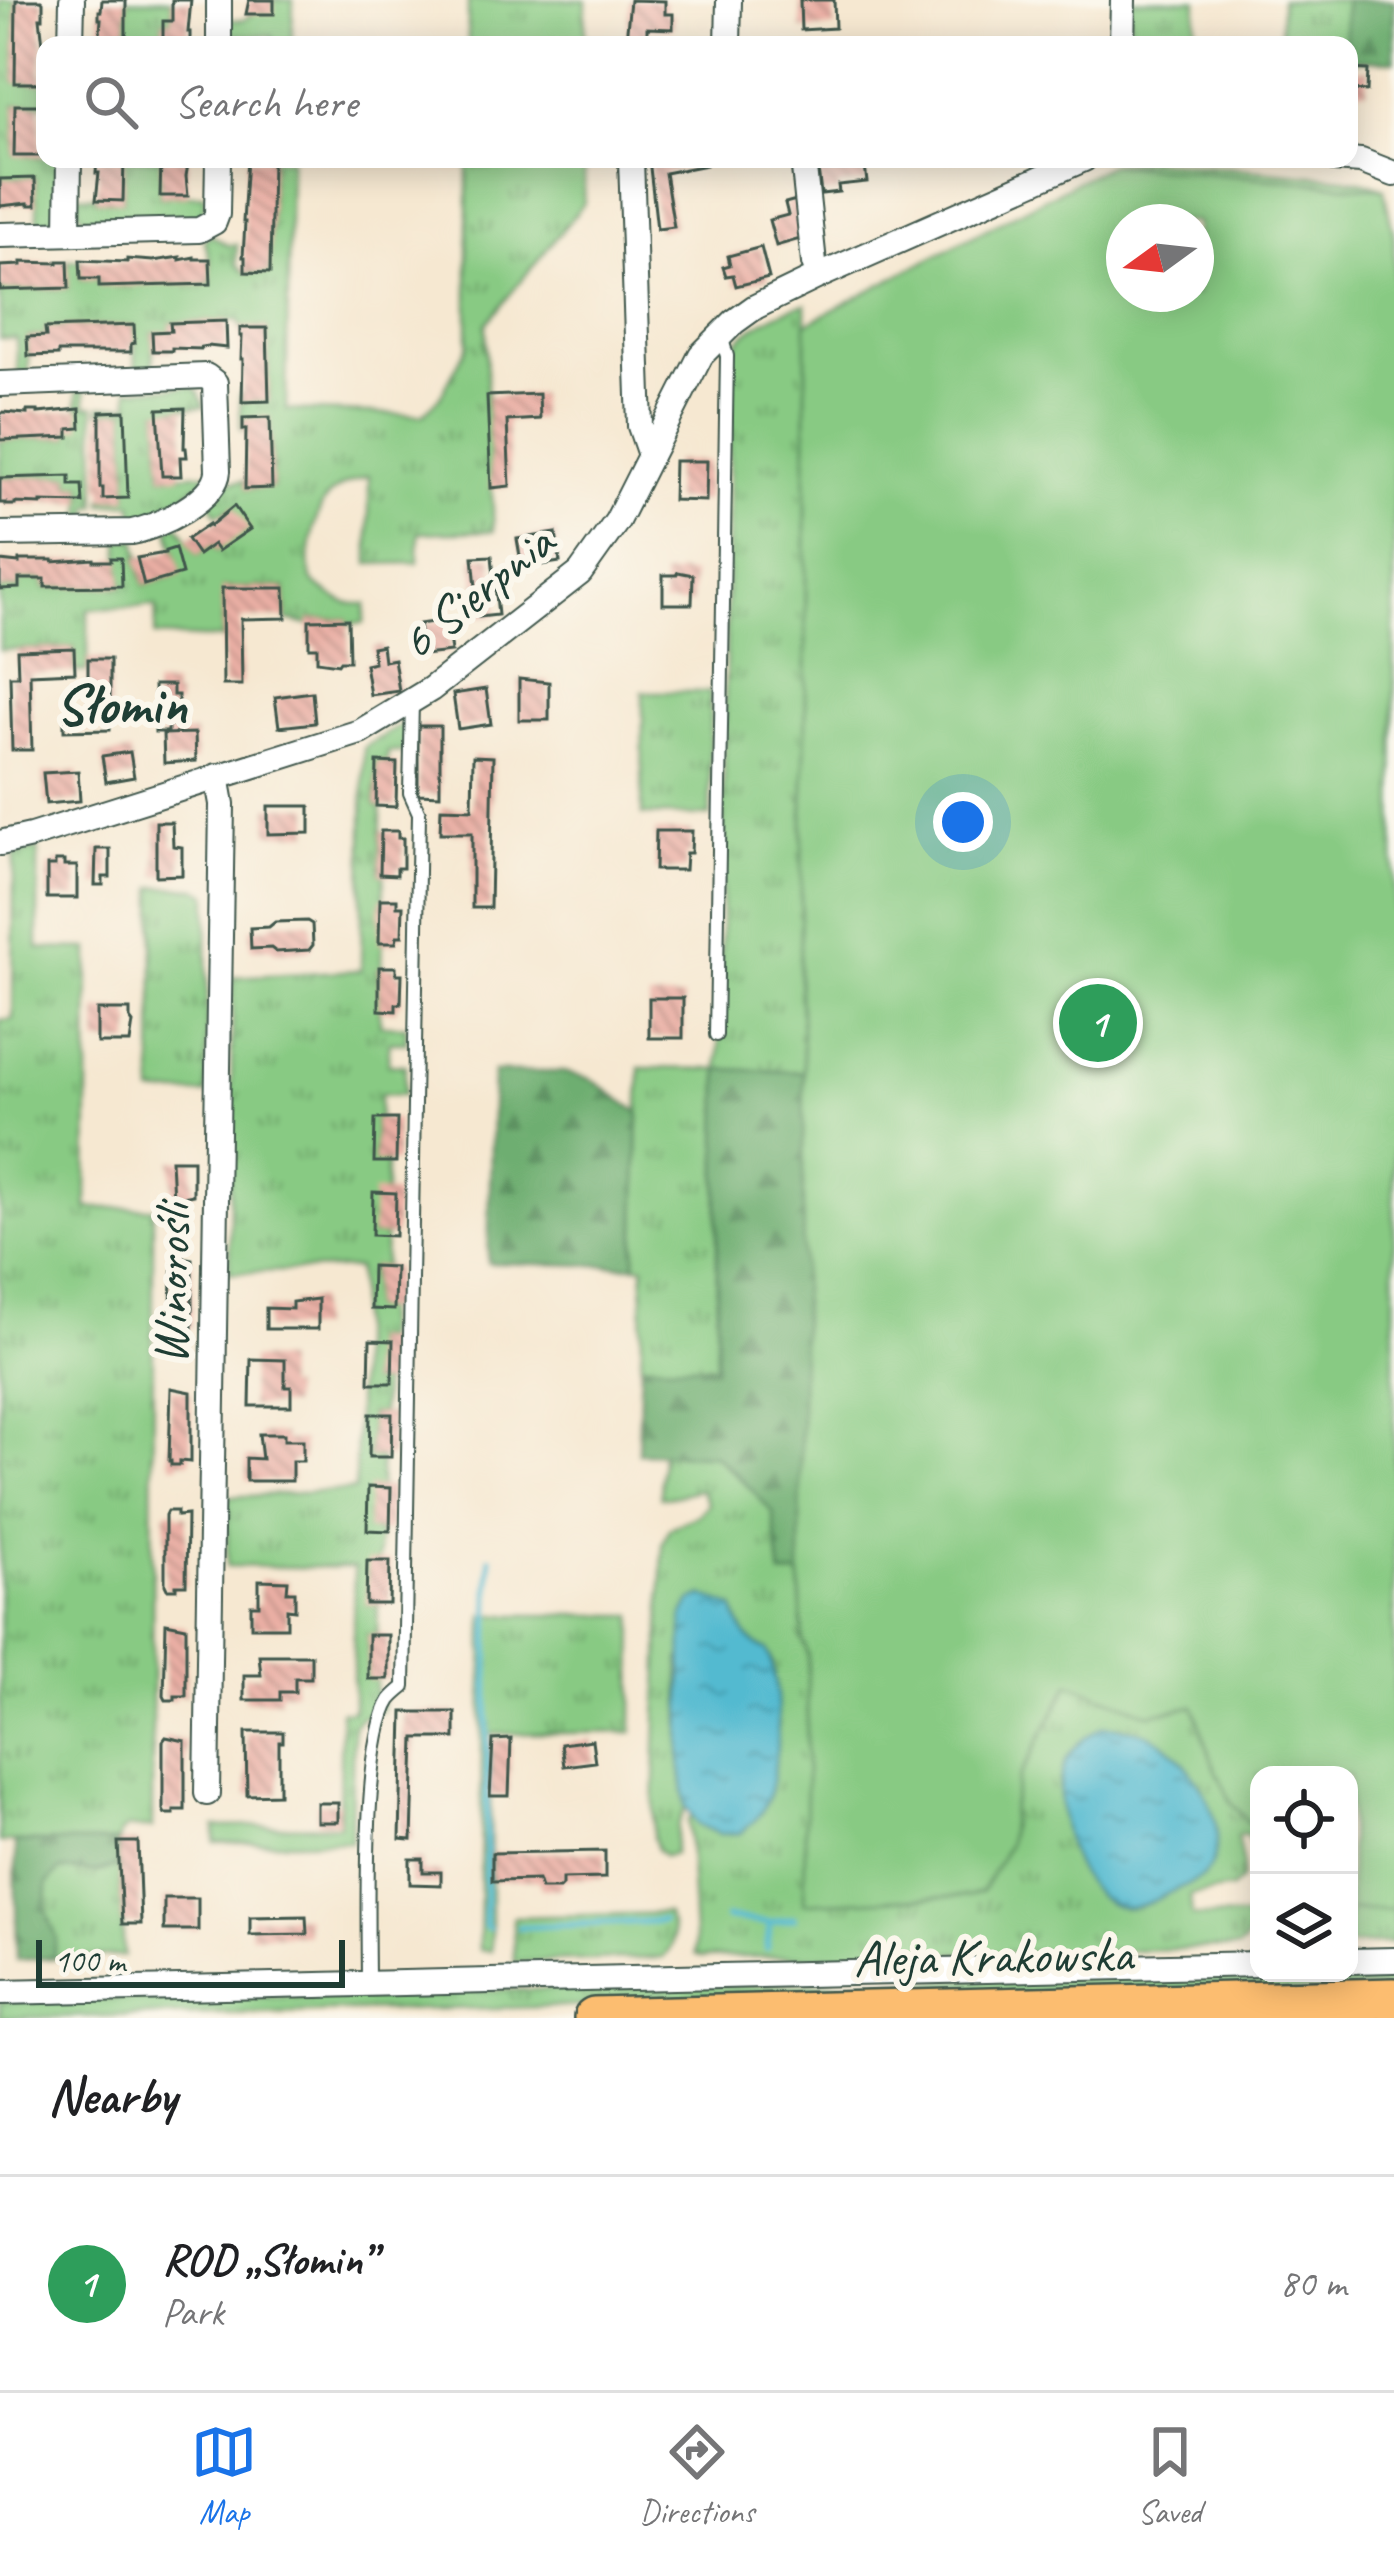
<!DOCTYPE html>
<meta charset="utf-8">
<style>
:root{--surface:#fff;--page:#f6f6f6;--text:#202124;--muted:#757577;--line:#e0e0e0;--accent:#1a73e8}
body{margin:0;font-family:Caveat,sans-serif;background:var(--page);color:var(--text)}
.controls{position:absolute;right:36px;bottom:36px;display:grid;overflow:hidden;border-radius:24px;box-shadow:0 6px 30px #0003}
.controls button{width:108px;height:108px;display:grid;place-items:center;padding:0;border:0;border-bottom:3px solid var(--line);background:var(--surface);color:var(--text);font:60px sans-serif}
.compass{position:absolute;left:1106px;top:204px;width:108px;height:108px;border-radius:50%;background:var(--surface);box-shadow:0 6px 30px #0003;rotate:255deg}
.scale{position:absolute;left:36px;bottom:30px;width:309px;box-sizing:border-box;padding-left:12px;border:6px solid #1f3d34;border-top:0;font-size:33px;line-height:42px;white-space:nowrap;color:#1f3d34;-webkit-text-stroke:9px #fbf7ec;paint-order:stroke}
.you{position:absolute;left:963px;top:822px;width:42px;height:42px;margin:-30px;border:9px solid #fff;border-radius:50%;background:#1a73e8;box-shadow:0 0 0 18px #1a73e833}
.badge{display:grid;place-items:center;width:78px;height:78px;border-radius:50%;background:var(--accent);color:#fff;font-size:39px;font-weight:700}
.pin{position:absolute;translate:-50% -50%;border:6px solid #fff;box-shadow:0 3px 12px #0006}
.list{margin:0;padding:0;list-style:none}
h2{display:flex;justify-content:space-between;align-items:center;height:156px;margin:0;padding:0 48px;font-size:51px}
h2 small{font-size:39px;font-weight:400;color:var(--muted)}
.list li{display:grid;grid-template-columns:78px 1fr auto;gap:36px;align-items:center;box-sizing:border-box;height:216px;padding:0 48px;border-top:3px solid var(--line)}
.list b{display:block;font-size:45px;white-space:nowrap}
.list p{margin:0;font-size:39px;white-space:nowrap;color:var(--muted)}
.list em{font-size:39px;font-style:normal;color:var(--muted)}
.icon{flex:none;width:66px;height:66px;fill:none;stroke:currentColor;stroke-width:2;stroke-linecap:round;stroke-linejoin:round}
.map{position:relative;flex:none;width:1394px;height:2018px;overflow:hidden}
.search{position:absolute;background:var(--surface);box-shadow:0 6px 30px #0003;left:36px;right:36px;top:36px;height:132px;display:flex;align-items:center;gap:30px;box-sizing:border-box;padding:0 42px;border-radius:24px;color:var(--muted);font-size:45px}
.sheet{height:372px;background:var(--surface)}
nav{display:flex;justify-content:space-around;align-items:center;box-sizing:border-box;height:168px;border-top:3px solid var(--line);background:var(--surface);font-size:33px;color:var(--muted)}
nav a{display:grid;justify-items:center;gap:6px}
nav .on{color:var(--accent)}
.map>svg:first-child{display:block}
.grass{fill:url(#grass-tufts);stroke:#54845c;stroke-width:3}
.forest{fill:url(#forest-firs);stroke:#467652;stroke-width:3}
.green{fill:#88ca83;stroke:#54845c;stroke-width:3;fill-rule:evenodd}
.water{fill:url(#water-ripples);stroke:#387c82;stroke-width:3}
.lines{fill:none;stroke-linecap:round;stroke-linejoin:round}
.stream{stroke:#52bad0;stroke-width:6}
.building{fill:url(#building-back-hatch)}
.lane-casing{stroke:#3f574c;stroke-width:16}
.street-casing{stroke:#3f574c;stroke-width:28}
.primary-casing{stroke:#3f574c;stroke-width:44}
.lane{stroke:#fff;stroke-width:12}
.street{stroke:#fff;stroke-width:24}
.primary{stroke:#fcbd6f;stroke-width:39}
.labels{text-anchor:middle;stroke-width:12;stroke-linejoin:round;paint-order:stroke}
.street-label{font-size:51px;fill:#1f3d34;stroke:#fbf7ec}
.quarter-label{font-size:57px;font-weight:bold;fill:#1f3d34;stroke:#fbf7ec}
</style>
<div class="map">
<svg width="1394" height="2018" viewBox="0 0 1394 2018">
<defs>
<pattern id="grass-tufts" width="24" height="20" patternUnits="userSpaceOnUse" patternTransform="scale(3)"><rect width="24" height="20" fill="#88ca83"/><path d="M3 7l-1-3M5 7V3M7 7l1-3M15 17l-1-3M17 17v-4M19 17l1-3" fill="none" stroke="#6fa56c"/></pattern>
<pattern id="forest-firs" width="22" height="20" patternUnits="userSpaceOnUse" patternTransform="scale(3)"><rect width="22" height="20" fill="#6eae71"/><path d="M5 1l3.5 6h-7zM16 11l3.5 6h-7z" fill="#5a8f5e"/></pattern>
<pattern id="water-ripples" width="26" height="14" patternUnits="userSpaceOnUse" patternTransform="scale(3)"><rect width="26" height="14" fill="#52bad0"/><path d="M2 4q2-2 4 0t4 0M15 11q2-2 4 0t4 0" fill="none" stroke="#4398aa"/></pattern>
<pattern id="building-back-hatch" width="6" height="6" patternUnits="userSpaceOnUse" patternTransform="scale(3)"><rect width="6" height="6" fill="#eaafa4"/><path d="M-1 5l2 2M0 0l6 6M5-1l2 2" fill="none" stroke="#bd9086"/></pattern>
</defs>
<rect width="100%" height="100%" fill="#fbf7ec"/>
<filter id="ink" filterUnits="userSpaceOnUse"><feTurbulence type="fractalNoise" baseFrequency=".00833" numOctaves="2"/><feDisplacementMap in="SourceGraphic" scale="24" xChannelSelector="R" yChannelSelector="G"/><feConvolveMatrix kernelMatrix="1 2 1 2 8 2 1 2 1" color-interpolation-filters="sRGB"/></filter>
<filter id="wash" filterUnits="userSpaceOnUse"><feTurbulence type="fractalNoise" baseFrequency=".004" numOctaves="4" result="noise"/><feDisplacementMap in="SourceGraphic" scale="48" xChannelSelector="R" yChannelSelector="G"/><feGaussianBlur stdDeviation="2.7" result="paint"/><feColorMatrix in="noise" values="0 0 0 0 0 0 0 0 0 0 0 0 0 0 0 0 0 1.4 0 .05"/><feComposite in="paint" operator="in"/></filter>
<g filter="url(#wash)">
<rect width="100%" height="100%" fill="#f6e8d1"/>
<g class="grass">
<path d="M0,0h16l-1,82 30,1v21l-30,1 -1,50 45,4 -1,53 -9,10 -11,2 -3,-46 -35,1z"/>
<path d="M126,0h46v21l-9,1v23h-37z"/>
<path d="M274,0h19l-1,45h-19l-1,-9 -45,-1v-15h17z"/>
<path d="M468,0h118l-1,45h-117z"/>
<path d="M1130,0h67l-1,45h-66z"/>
<path d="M1281,0h64v45h-65z"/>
<path d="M124,159h37v37l44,-1c0,12 -1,19 -13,25l-106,1 -8,-11v-15l18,1 1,4 26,1z"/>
<path d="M272,159h18l-4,251 137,5 17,-18 28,-52v-186h116v44l-98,121 1,72 7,135 -75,2 -1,30 -49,1v-88c-14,4 -33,11 -43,23 -12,15 -23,67 -12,84 3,4 28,19 33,20 4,1 15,1 19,1l-2,19 -16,1 -1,-5 -37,1 -1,5 -22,-5 -2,-32h-62l-1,51 -67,-3 1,-30 -68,3v62l-13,1 -1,-24 -74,2v-61l19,-1v-9h26l2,8 74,-1 -1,-46 16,-1 4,17 -3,1 7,28 37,-11 -12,-45 9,-5 20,30 15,-10 5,7 16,-44 -17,7 -8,-12 20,-20 16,-1 1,8 26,-2 -2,-69 -29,12 -1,-37 3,9 26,-2 -2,-72h-27l-1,-7 -68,2v8l-19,2 2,35 -18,1 -2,-44 -88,3v8l-19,1 2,36 -11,1 -2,-36h-16v-48l68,-2v-27l12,-1 1,19h18v7l112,-3 -1,-24 -6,-20 7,-4 16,10h10l-1,19 9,8 24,1z"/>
<path d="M1150,160l195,18 21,4 18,7 -274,-25z"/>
<path d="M806,304v408l-7,263 5,97 -85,-2 -3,297 -75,-3 3,-98h-9l5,-198 79,1 12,-708c2,-7 2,-13 6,-19 11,-15 51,-35 69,-38z"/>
<path d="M191,387l7,4 6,15 -46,4 4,66 44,-3 -1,7c-23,16 -43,31 -71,38l-1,-15 -30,1v-5l25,-2 -3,-85h-25v-6l30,-1 -1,-16z"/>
<path d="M77,391h8l1,15h8l3,100h-7v16h-7l-1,-37h-12v-9l-70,2v-38l69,-3v-8l9,-19z"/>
<path d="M643,692h67v124l-68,-1z"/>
<path d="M405,723l-1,29h-16l-1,10 -10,1 -1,43h5l-1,67 4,1 -2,93 -3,1 1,57 26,1v16h-17l-1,22 17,1 -1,30 -24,-1 -1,25 -4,1 -1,41 12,1 -1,31 -13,42h13l-1,31 -12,1 -1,41 12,1v31h-12l-1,43h12l-1,31h-11l-1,42 11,1v31l-13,41 12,2 -1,30 -11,43h11l-1,31 -9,1v42l8,1 -1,15 7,1v15l-21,7 -8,9 -2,115 -136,2v-16l124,-2 2,-114h12l1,-143 -127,-2 1,-69 127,-7 3,-203 -1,-19 -128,5 4,-296 128,-7 3,-223z"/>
<path d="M38,849v99l51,1 -2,259h66l-1,620h-24l-8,6 -2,8h-118v-822l13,-1 1,-164z"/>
<path d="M154,887l43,1 11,6 -2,200h-53z"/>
<path d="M662,1453l52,2 45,41 14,17 8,62h19l3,66 5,13 204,153 8,-31 50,-93 80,31 44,-8 17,52 20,44 28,33v29l-12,-30 -10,2 6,30 -1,13 -11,10 -41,6 2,21 52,1c8,10 5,24 -6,31l-537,10 -6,-3 -7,-134 4,-6c12,18 30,19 49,18l33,-168 -7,-15c-22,-9 -27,-21 -33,-42l-54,51 1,110 5,38 -8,18 -4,29 -10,2 -7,-6 -4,-13 10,-294 6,-15 29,-13 10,-11 -7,-14c-15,1 -26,8 -41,7z"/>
<path d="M484,1615h150l-1,117 -143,2 1,217 -12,-2z"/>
<path d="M119,1866l5,90 -71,2 4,-19 -11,-29v-26l14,-14 37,2z"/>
<path d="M1394,1909v34l-45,2v-35z"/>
<path d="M666,1913c8,15 10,32 -3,45l-149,4 -1,-45z"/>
<path d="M1394,1969v18l-103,5 -1291,26v-16l1259,-29h90v-3z"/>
</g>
<g class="forest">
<path d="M1345,0h49v61l-45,-1v-15h-4z"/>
<path d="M719,1069l85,3 -4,503h-19l-8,-62 -38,-41 -21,-17 -76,-2 3,-89 75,2z"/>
<path d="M493,1072h71l27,7 48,33 -4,154 -147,-3z"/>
<path d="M15,1842h103l1,24 -22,6 -37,-2 -13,14 -1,26 11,29 -4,19 -36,2z"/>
</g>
<path class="green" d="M1110,164l274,25 10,49v873l-5,1 5,27v770l-45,1v-135h-90v60l-28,-33 -20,-44 -17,-52 -44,8 -80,-31 -50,93 -8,31 -4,37 -26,47 -13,5 -165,7 4,-249 -5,-13 -3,-66 4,-503 -5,-97 7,-263v-388zM1124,222h72v72h-72z"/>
<g class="water">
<path d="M704,1596l30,12c6,21 12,33 33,42 16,33 13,119 -1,153 -5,13 -15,21 -25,30l-22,1 -21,-10 -12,-17 -5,-38 2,-152 8,-15z"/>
<path d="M1104,1726c19,1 36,3 53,13 33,20 69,76 58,116 -5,21 -19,26 -38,34 -15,7 -35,20 -51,19 -52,-2 -77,-104 -61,-145 7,-17 24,-28 39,-37z"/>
</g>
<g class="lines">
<g class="stream">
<path d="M726,1918l44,5"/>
<path d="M519,1927l143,-6"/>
<path d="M488,1928l-3,-2 5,-368"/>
<path d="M767,1949l3,-26 24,-5"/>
</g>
</g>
<g id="blocks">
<g class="building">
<path d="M16,0h25l2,2v16h-3l3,26 -3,29h2v10h-27z"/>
<path d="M102,0h24v45h-27l2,-26h-2v-8h2z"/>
<path d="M172,0h19l-3,32h2v13h-27v-24h9z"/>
<path d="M249,0h25v14h-28z"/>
<path d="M630,0l35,1v13h8v15l-26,-1v12h-21z"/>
<path d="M800,0h34l1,28 -34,2z"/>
<path d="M1349,69l19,1 -1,21 -18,-1z"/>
<path d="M15,105h24l2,51h-27z"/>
<path d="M97,159h27l-1,42 -27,-1 3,-27h-3z"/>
<path d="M161,159h28l-3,17 2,20h-28z"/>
<path d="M247,159h25l-2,114 -25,-1v-15h-2l2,-35h-2z"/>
<path d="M649,159h56l1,6 -41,8 9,54 -17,2z"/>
<path d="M835,159v3l29,-3 3,23 -29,3 1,7 -18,2 -4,-33z"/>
<path d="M35,178l1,27h-8v-2l-28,3v-27z"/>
<path d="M800,199l4,39 -28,8 -7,-26 19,-5 -3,-12z"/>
<path d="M761,247l8,31 -33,8 -3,-11 -7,1 -3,-9 7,-2 -2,-9z"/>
<path d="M180,257v3l14,-3v2h16l1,25 -112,3v-8h-18l-1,-19 47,2v-3l26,2z"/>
<path d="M58,261h10l1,27 -69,2v-24l21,-1v-3l37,1z"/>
<path d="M226,321l1,27 -19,-2 -7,1v2l-29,-1v3h-19l-1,-19 19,-1 -1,-8z"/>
<path d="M134,325l1,18 -4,1v8h-73v3l-30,1 -1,-19 19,-1 -1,-8z"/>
<path d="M240,328h27l2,73 -27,1 1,-43h-2l1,-23h-2z"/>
<path d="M539,394l1,25 -33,2 3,65 -19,2 -4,-92z"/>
<path d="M185,408l-1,40h2l1,9h-7l1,19h-19l-4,-67z"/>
<path d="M80,409l1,19 -12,1v8l-69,3v-25l3,-3 24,2v-3h11v2z"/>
<path d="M125,411l3,87 -25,1v-11h-3v-76z"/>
<path d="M270,417l2,71 -27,1 1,-60 -3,1v-12z"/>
<path d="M674,461h33l-1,40 -33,-1z"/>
<path d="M70,476v9h12l1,18 -42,-1v2l-26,-1v2h-9v-2h-6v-25z"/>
<path d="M234,506l16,23 -32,22 -5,-7 -15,11 -11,-16 22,-15 1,2z"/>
<path d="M556,533l4,29 -38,6 -5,-29z"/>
<path d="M175,548l7,26 -38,11 -7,-27 28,-5v-2z"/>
<path d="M492,556l6,59 -19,2 -6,-60z"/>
<path d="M111,558h10l1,28 -77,1v-8h-26v9l-19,1v-28l19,2v-3h34v2l41,-3v2h17z"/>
<path d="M678,572l15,3 -1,29h-29v-29h13z"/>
<path d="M222,588h63l1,30 -45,1 1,66h-19z"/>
<path d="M348,619l1,42h-9l-2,3 -21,-3v-14h-8v-27z"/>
<path d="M447,620l4,32 -28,3 -4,-31z"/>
<path d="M382,645l2,16 10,-2 5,32 -29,4 -5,-31 9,-2 -2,-15z"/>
<path d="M74,648l1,24 -45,2 2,76h-20l-2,-74h8l-1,-26z"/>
<path d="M88,659h22v71l-46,1v-18h24z"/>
<path d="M519,679l30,3v38h-30z"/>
<path d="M154,685h19v10h5v12h-6v18h-4v7h-13z"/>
<path d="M486,689l5,35 -33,5 -5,-35z"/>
<path d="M312,692l3,31 -36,4 -4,-30z"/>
<path d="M418,726h22v69l-22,-1z"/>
<path d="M195,733l1,28 -32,2 -1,-29z"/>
<path d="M130,752l4,25 -28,5 -4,-26z"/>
<path d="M473,756l20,1 -3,151h-18v-75h-32l1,-25 31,1z"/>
<path d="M377,762l20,1 -1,44 -20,-1z"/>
<path d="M78,771l2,30 -34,3 -3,-31z"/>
<path d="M268,806h42v27l-42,1z"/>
<path d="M156,822h16l1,24 9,1v28l-26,1z"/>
<path d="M381,831h17v7h5v30h-6v7l-17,-1z"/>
<path d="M656,831h36l-1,22h-5l-1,17h-30z"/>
<path d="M96,849h14v28h-7v8h-8z"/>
<path d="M55,861h9v5h13v32h-30v-32h8z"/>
<path d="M380,899h17v7h6l-1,30h-5l-1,7h-17z"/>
<path d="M307,921l5,3 1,21 -4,5 -33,2 -5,-4 -20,1 -1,-21 19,-1 6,-5z"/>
<path d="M379,967h17v7h6l-1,30h-5v7l-17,-1z"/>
<rect x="649" y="998" width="34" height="40"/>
<path d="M97,1010h33v9l3,4 -3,20h-33z"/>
<path d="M375,1119h22l-1,43h-22z"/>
<path d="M171,1160h22v35l-20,4z"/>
<path d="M373,1192l23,1 -1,43 -23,-1z"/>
<path d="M173,1255l19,4v69h-10l-1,4h-9l-2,-4z"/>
<path d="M372,1266l23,1 -1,43 -23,-1z"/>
<path d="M318,1299v30h-52v-21l26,1v-7z"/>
<path d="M370,1340l23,1 -1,42h-23z"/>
<path d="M251,1359l34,1v27h6v19h-41z"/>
<path d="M171,1388l20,4v70l-11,-1v4h-9v-4h-2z"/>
<path d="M370,1414h22l-1,43h-22z"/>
<path d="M259,1434h25v6h19v21h-11v20h-46v-23l16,1z"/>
<path d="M368,1487l23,1 -1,43 -23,-1z"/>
<path d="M167,1511h10v5l10,-1 -1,70h-10v4h-9l-2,-4v-70z"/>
<path d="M367,1561h23l-1,43h-23z"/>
<path d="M259,1580l29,1 -1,11h8v18l-8,-1v18h-36v-22h8z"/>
<path d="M166,1623l20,4v69h-11v4h-9l-2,-4z"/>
<rect x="368" y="1635" width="20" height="44"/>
<path d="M259,1655h52v23h-16v14h-15v8h-36v-25h17z"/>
<path d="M403,1712h52v26h-40l-3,102 -12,-1z"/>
<path d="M246,1732h37v10h-4v52l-32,1z"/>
<path d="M166,1737l19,4v69h-11v4h-9l-2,-4v-69z"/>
<path d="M511,1739l-2,57h-19l3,-56z"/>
<path d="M592,1740l3,22 -31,4 -3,-22z"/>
<rect x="317" y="1803" width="21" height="19"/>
<path d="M118,1842h20l3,82h-19z"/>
<path d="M605,1851v27l-43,1v7l-3,3h-18l-3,-9 -46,1v-28z"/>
<path d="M410,1859h13v13h18v13l-31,-1z"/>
<rect x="164" y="1898" width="34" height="32"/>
<path d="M306,1916l1,18 -57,1v-18z"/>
</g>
</g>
</g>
<g filter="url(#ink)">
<use href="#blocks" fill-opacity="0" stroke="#3f574c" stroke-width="3"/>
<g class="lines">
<g class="lane-casing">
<g id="lane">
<path d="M716,1035l11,-679 -6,-20"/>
<path d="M368,1983c0,-58 -6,-240 22,-283 4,-5 9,-9 14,-13l15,-874 -9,-20 2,-91"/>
</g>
</g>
<g class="street-casing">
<g id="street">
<path d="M71,45l1,-45"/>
<path d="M219,45v-45"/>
<path d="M728,45l1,-45"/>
<path d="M1122,45l1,-45"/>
<path d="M631,159l9,267 10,29"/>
<path d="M803,159l11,104 5,13"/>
<path d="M1334,159l27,2 33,13"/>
<path d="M68,232l1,-73"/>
<path d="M0,235l199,-5 15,-8 3,-8 1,-55"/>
<path d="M0,384l206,-8 9,7 3,88c-2,29 -60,56 -86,61l-132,2"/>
<path d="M0,843l31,-7 329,-104 71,-43 149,-116 37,-52 84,-166 33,-33 21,-15 64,-31 265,-117"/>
<path d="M207,1793l15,-989 -5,-28"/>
<path d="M1349,1961l45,-1"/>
<path d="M0,1992l1259,-28"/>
</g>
</g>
<g class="primary-casing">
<path id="primary" d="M594,2018l800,-20"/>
</g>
<use href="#lane" class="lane"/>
<use href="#street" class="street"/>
<use href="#primary" class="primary"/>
</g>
</g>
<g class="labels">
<g class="street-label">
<text transform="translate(476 591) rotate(-39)" y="18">6 Sierpnia</text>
<text transform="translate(170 1284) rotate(-89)" y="18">Winorośli</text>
<text transform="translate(993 1955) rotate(-1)" y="18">Aleja Krakowska</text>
</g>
<g class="quarter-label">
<text x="121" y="723">Słomin</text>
</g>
</g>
</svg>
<div class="controls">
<button><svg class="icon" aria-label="locate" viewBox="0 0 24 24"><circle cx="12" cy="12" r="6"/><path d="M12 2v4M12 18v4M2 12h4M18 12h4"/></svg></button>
<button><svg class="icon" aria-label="layers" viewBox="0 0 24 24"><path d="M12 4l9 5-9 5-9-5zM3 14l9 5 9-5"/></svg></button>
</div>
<svg class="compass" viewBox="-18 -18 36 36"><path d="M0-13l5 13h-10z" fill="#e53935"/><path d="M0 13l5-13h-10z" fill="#757577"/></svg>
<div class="scale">100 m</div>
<div class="you"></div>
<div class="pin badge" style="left:1098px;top:1023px;background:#2e9e5b">1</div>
<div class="search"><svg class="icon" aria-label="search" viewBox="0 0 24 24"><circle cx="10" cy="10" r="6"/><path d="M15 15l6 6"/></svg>Search here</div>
</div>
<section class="sheet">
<h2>Nearby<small></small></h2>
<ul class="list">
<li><span class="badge" style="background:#2e9e5b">1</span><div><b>ROD „Słomin”</b><p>Park</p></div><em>80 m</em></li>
</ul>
</section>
<nav>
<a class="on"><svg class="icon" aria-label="map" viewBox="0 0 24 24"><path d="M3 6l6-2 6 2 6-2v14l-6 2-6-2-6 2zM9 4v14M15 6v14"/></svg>Map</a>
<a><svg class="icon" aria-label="directions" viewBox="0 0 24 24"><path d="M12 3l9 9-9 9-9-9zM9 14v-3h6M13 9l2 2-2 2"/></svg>Directions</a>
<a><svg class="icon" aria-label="saved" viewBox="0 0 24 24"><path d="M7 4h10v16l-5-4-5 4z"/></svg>Saved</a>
</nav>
